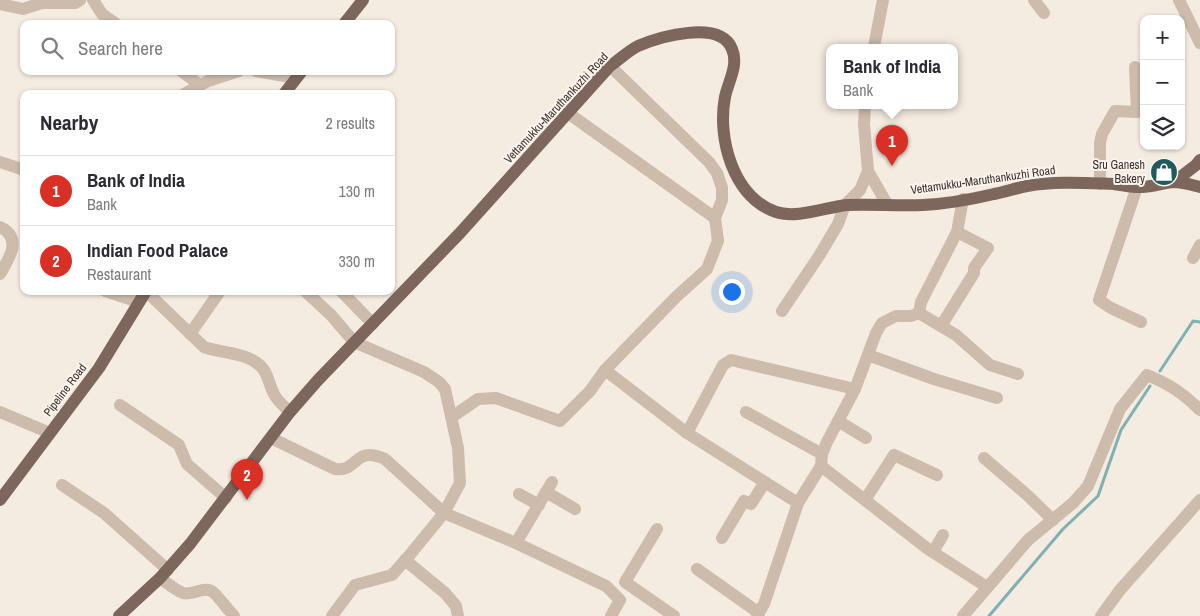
<!DOCTYPE html>
<meta charset="utf-8">
<style>
:root{--surface:#fff;--page:#f7f7f7;--text:#2b2b33;--muted:#7c7c81;--line:#e1e1e2;--accent:#d93025}
body{margin:0;font-family:"Archivo Narrow",sans-serif;background:var(--page);color:var(--text)}
.controls{position:absolute;right:15px;top:15px;display:grid;overflow:hidden;border-radius:10px;box-shadow:0 1px 4px #0004}
.controls button{width:45px;height:45px;display:grid;place-items:center;padding:0;border:0;border-bottom:1px solid var(--line);background:var(--surface);color:var(--text);font:25px sans-serif}
.you{position:absolute;left:731px;top:291px;width:18px;height:18px;margin:-12px;border:4px solid #fff;border-radius:50%;background:#1a73e8;box-shadow:0 0 0 8px #1a73e833}
.badge{display:grid;place-items:center;width:32px;height:32px;border-radius:50%;background:var(--accent);color:#fff;font-size:16px;font-weight:700}
.pin{position:absolute;translate:-50% -41px;filter:drop-shadow(0 1px 2px #0008)}
.pin::after{content:'';position:absolute;top:26px;width:18px;height:15px;background:inherit;clip-path:polygon(0 0,100% 0,50% 100%)}
.popup{position:absolute;left:826px;top:44px;width:132px;height:65px;box-sizing:border-box;display:grid;place-content:center;border-radius:10px;background:var(--surface);filter:drop-shadow(0 1px 4px #0005);font-size:16px;white-space:nowrap;color:var(--muted)}
.popup b{font-size:19px;color:var(--text)}
.popup::after{content:'';position:absolute;left:50%;top:100%;margin-left:-10px;border:10px solid transparent;border-top-color:var(--surface)}
.list{margin:0;padding:0;list-style:none}
h2{display:flex;justify-content:space-between;align-items:center;height:65px;margin:0;padding:0 20px;font-size:21px}
h2 small{font-size:16px;font-weight:400;color:var(--muted)}
.list li{display:grid;grid-template-columns:32px 1fr auto;gap:15px;align-items:center;box-sizing:border-box;height:70px;padding:0 20px;border-top:1px solid var(--line)}
.list b{display:block;font-size:19px;white-space:nowrap}
.list p{margin:0;font-size:16px;white-space:nowrap;color:var(--muted)}
.list em{font-size:16px;font-style:normal;color:var(--muted)}
.icon{flex:none;width:28px;height:28px;fill:none;stroke:currentColor;stroke-width:2;stroke-linecap:round;stroke-linejoin:round}
.map{position:relative;flex:none;width:1200px;height:616px;overflow:hidden}
.search{position:absolute;background:var(--surface);box-shadow:0 1px 4px #0004;left:20px;top:20px;width:375px;height:55px;display:flex;align-items:center;gap:12px;box-sizing:border-box;padding:0 18px;border-radius:10px;color:var(--muted);font-size:19px}
.panel{position:absolute;background:var(--surface);box-shadow:0 1px 4px #0004;left:20px;top:90px;width:375px;height:205px;border-radius:10px}
.map>svg:first-child{display:block}
.lines{fill:none;stroke-linecap:round;stroke-linejoin:round}
.stream{stroke:#7fb0b2;stroke-width:3}
.minor{stroke:#cdbbac;stroke-width:12}
.major{stroke:#7d675c;stroke-width:12}
.labels{text-anchor:middle;stroke-width:4;stroke-linejoin:round;paint-order:stroke}
.street-label{font-size:12px;fill:#3b302b;stroke:#fbf5ee}
.poi-label{font-size:12px;fill:#3b302b;stroke:#fbf5ee;text-anchor:end}
</style>
<div class="map">
<svg width="1200" height="616" viewBox="0 0 1200 616">
<rect width="100%" height="100%" fill="#f4ebe1"/>
<g class="lines">
<g class="stream">
<path d="M1160,371l33,-50 7,1"/>
<path d="M989,616l74,-87 35,-33 23,-66 29,-44"/>
</g>
<g class="minor">
<path d="M93,0l9,14 14,10"/>
<path d="M1034,0l10,13"/>
<path d="M1179,0l21,43"/>
<path d="M0,4l23,5 19,-6h33l5,-3"/>
<path d="M874,47l9,-47"/>
<path d="M181,71l19,14"/>
<path d="M256,71l40,7"/>
<path d="M184,94l24,-13 31,-10"/>
<path d="M865,105l-1,19 4,47 19,33"/>
<path d="M568,113l147,105"/>
<path d="M0,162l24,8"/>
<path d="M1100,184v-41l2,-9 13,-23 22,1 -2,-45"/>
<path d="M1137,187l-38,113 12,8 30,14"/>
<path d="M0,227c23,11 9,32 0,47"/>
<path d="M1193,258l7,-13"/>
<path d="M105,291l34,11"/>
<path d="M146,291l58,56c19,7 50,5 61,25 4,7 5,15 9,22 3,7 11,13 16,18"/>
<path d="M305,291l26,24 23,27 70,30 15,10 6,7 13,59 2,35 -16,30 -36,44 -16,18 -37,10 -23,31"/>
<path d="M341,291l32,33"/>
<path d="M782,311l37,-55 19,-32 7,-19 15,-15 8,-19"/>
<path d="M919,313l37,22 34,30 28,9"/>
<path d="M941,326l33,-53v-5l14,-20 -31,-16"/>
<path d="M190,334l30,-43"/>
<path d="M868,355l66,24 63,19"/>
<path d="M605,370l82,63 111,70"/>
<path d="M120,405l59,40 8,19 39,34"/>
<path d="M0,412l50,21"/>
<path d="M746,412l76,42"/>
<path d="M452,417l26,-18 18,-1 64,23 30,-30 15,-21 71,-73 31,-28 11,-28 -3,-23 7,-18v-12l-5,-15 -8,-11 -99,-96"/>
<path d="M838,421l28,17"/>
<path d="M687,433l36,-68 8,-5 124,29"/>
<path d="M271,438l64,31c24,3 19,-24 50,-10l59,54 72,30 90,43 14,14 -9,16"/>
<path d="M984,458l42,36 27,26"/>
<path d="M821,466l107,83 59,38"/>
<path d="M62,485l42,28 64,57"/>
<path d="M546,492l29,17"/>
<path d="M519,494l20,11"/>
<path d="M865,500l29,-45 43,20"/>
<path d="M657,529l-32,53 49,34"/>
<path d="M722,538l22,-37 7,3 14,-22"/>
<path d="M516,543l36,-61"/>
<path d="M933,552l10,-17"/>
<path d="M405,560l40,33 11,13 2,10"/>
<path d="M697,569l62,44"/>
<path d="M160,578c7,5 15,12 23,15 10,3 22,-8 30,-1 6,5 15,18 21,24"/>
<path d="M757,616l7,-12 34,-101 23,-37 1,-12 5,-12 28,-53 21,-56 6,-10 14,-7h15l8,-3 2,-11 36,-70 6,-33"/>
<path d="M963,616l65,-76 45,-37 15,-17 32,-77 27,-34c22,9 36,18 53,35"/>
<path d="M1101,616l19,-26 80,-90"/>
</g>
<g class="major">
<path d="M344,24l19,-24"/>
<path d="M284,94l18,-23"/>
<path d="M1174,182l22,-17 4,-5"/>
<path d="M0,500l99,-132 47,-77"/>
<path d="M119,616l41,-38 30,-34 100,-132 28,-32 142,-147 150,-167c9,-6 18,-15 28,-20 21,-9 82,-27 94,3 7,16 -4,33 -7,48 -8,41 8,100 51,115 20,7 51,-5 71,-7 25,-1 51,1 76,0 21,-1 50,-6 71,-11 11,-2 22,-6 33,-8 28,-5 58,-3 87,-2 7,1 15,3 22,3 13,1 25,-4 38,-5 8,0 18,3 26,5"/>
</g>
</g>
<defs>
<g id="shop-disc" transform="scale(1.4375)"><circle r="9.5" fill="#1f5a5e" stroke="#fbf5ee"/><path d="M-5-2.5h2.3a2.7 3.5 0 0 1 5.4 0H5L5.5 6h-11ZM-1.5-2.5h3a1.5 2.3 0 0 0-3 0Z" fill="#fff"/></g>
</defs>
<g fill-rule="evenodd">
<use href="#shop-disc" x="1164" y="172"/>
</g>
<g class="labels">
<g class="street-label">
<text transform="translate(556 108) rotate(-47)" y="4">Vettamukku-Maruthankuzhi Road</text>
<text transform="translate(983 180) rotate(-8)" y="4">Vettamukku-Maruthankuzhi Road</text>
<text transform="translate(65 390) rotate(-53)" y="4">Pipeline Road</text>
</g>
<g class="poi-label">
<text x="1145" y="169">Sru Ganesh<tspan x="1145" dy="14">Bakery</tspan></text>
</g>
</g>
</svg>
<div class="controls">
<button>+</button>
<button>−</button>
<button><svg class="icon" aria-label="layers" viewBox="0 0 24 24"><path d="M12 4l9 5-9 5-9-5zM3 14l9 5 9-5"/></svg></button>
</div>
<div class="you"></div>
<div class="pin badge" style="left:892px;top:166px">1</div>
<div class="popup"><b>Bank of India</b>Bank</div>
<div class="pin badge" style="left:247px;top:500px">2</div>
<div class="search"><svg class="icon" aria-label="search" viewBox="0 0 24 24"><circle cx="10" cy="10" r="6"/><path d="M15 15l6 6"/></svg>Search here</div>
<section class="panel">
<h2>Nearby<small>2 results</small></h2>
<ul class="list">
<li><span class="badge">1</span><div><b>Bank of India</b><p>Bank</p></div><em>130 m</em></li>
<li><span class="badge">2</span><div><b>Indian Food Palace</b><p>Restaurant</p></div><em>330 m</em></li>
</ul>
</section>
</div>
